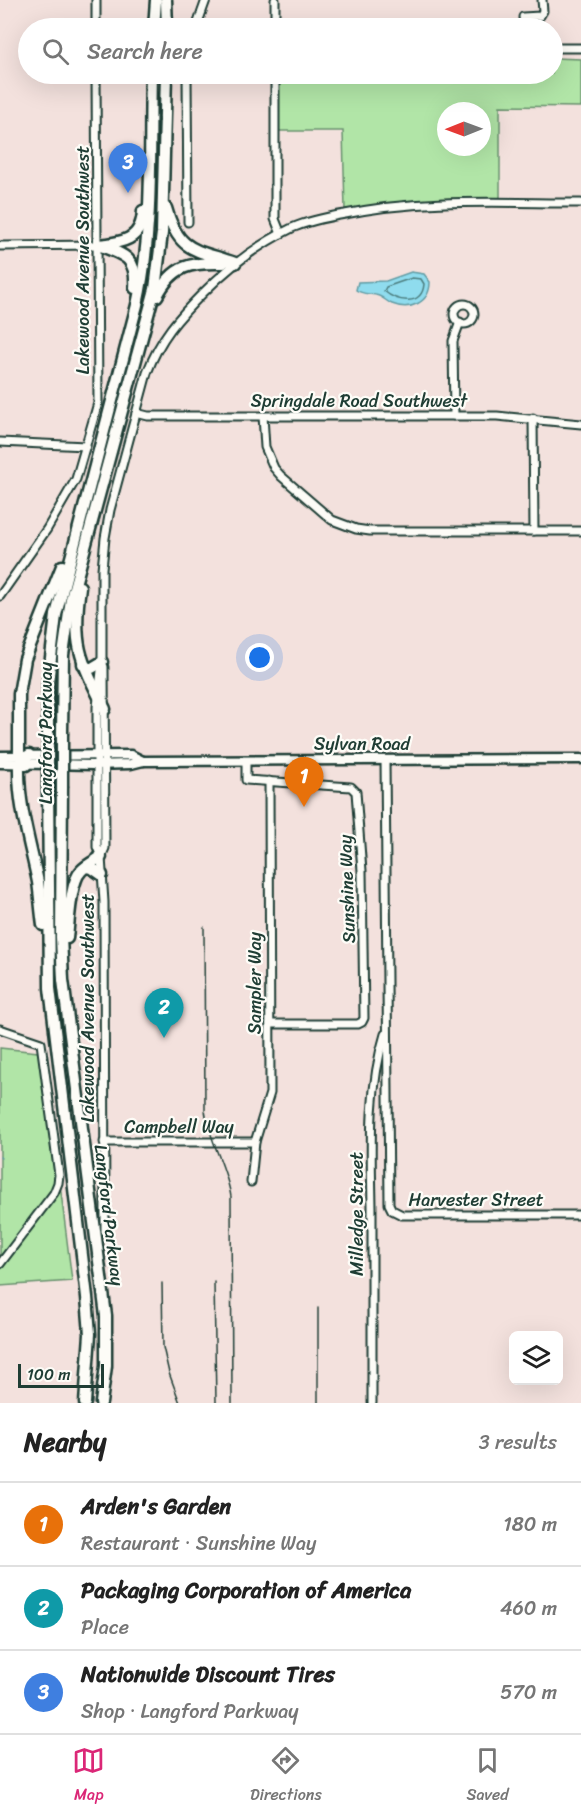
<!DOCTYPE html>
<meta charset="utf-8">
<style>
:root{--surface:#fff;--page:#f2f2f2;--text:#222;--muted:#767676;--line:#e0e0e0;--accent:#db2777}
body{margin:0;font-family:Sriracha,sans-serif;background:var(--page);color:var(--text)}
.controls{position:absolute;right:18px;bottom:18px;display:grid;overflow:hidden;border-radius:9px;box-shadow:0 6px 24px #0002}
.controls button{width:54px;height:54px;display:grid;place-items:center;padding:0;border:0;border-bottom:2px solid var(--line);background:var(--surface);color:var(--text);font:30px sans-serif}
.compass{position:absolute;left:437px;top:102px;width:54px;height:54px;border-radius:50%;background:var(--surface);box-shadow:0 6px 24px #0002;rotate:269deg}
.scale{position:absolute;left:18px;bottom:15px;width:86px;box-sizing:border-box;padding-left:6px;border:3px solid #1f3d34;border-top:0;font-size:16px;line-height:21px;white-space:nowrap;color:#1f3d34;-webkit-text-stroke:4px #fdfcf7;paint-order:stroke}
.you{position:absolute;left:260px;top:658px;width:21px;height:21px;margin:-15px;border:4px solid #fff;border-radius:50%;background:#1a73e8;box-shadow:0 0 0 9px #1a73e833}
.badge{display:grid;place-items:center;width:39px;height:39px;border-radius:50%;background:var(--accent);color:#fff;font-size:20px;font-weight:700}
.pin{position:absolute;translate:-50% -50px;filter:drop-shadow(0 2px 3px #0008)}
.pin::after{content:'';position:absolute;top:32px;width:21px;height:18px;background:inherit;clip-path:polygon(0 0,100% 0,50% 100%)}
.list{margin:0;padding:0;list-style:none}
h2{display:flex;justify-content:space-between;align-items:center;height:78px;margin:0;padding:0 24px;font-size:26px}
h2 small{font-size:20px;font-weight:400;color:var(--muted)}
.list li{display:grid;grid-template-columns:39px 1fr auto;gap:18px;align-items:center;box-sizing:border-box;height:84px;padding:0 24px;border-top:2px solid var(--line)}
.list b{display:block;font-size:22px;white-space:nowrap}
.list p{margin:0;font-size:20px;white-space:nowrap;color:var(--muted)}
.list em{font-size:20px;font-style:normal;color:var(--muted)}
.icon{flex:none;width:33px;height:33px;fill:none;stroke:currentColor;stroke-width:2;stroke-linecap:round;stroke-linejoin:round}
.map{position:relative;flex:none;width:581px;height:1403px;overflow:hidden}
.search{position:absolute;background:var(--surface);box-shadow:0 6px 24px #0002;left:18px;right:18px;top:18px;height:66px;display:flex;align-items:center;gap:15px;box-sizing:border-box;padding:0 21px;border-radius:33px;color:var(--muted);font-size:22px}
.sheet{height:330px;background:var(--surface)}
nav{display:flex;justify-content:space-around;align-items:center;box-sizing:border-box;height:84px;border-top:2px solid var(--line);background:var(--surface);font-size:16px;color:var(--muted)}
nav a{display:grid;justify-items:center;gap:3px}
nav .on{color:var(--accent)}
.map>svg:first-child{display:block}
.green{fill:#b1e5a7;stroke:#68916e;stroke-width:1.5;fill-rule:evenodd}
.water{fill:#8fdcee;stroke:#629ca4;stroke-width:1.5}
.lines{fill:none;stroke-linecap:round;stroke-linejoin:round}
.shore{stroke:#4c7d7e;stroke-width:1.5}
.stream{stroke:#629ca4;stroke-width:1.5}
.minor-casing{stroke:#1f3d34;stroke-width:11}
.major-casing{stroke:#1f3d34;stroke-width:13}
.highway-casing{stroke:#1f3d34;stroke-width:15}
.minor{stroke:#fdfcf7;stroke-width:7}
.major{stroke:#fdfcf7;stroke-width:8}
.highway{stroke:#fdfcf7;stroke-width:10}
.rail{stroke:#1f3d34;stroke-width:1.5}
.highway-bridge-casing{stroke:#1f3d34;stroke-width:15;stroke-linecap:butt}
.highway-bridge{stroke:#fdfcf7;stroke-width:10}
.labels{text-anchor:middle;stroke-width:4.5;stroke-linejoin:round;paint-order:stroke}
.street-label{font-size:18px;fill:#1f3d34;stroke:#fdfcf7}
</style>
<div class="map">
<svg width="581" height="1403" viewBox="0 0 581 1403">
<rect width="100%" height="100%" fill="#f3e1dd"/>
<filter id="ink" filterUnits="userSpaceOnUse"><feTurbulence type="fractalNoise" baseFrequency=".0167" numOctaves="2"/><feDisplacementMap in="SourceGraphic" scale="12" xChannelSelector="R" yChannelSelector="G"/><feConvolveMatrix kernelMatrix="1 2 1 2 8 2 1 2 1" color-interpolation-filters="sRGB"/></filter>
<g filter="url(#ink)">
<g class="green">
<path d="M553,58l28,1v48l-81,-1v94l-155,10 -2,-79h-66l-3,-57h278zM446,111h36v36h-36z"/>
<path d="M0,1048l38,4 15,76 19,153 -72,5z"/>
</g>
<path class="water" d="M411,272l13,2 6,8c0,21 -20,29 -38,22 -5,-2 -8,-6 -13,-8 -7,-3 -16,-1 -23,-6l2,-8 28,-1z"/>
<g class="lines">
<path class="shore" d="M412,278l9,1 3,5c-2,23 -27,18 -40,7l2,-4z"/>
<path class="stream" d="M0,1157l1,1"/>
<g class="minor-casing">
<g id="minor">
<path d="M96,0v28"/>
<path d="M196,28l10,-28"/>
<path d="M275,28v-28"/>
<path d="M524,28l-1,-11 17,-1 3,-5 -1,-11"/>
<path d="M552,48h29"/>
<path d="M187,74l1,148"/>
<path d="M275,74v145l6,15"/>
<path d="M0,246l98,-1"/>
<circle cx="464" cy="314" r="10"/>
<path d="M136,413l12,3h349l84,8"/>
<path d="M263,416l2,31 9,21 7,8 51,44 24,9 14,2h211"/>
<path d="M454,416l-1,-75 7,-19"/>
<path d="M533,418l1,113"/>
<path d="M0,442l86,4"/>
<path d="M0,596l47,-67 29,-50 22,-76 -2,-329"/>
<path d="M385,760l4,444 3,6 10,5h179"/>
<path d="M246,761v19l105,7 5,5 6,79 2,147 -2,4 -4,2h-88"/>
<path d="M101,857l4,-9 -1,-181"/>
<path d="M0,1029l41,14 18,132 -1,8 -4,10 -54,71"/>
<path d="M104,1142h151"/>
<path d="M251,1182l4,-40 15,-49 -1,-312"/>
<path d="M105,1231l-1,-329 -3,-45 -4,-10v-140l5,-45v-93l3,-31 5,-28 37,-137c13,-35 31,-55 57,-81 26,-26 55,-48 88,-64 16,-7 36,-11 53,-14 77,-16 157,-11 236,-11"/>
<path d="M372,1403c0,-65 0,-131 0,-196 -1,-57 -4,-118 13,-173"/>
</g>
</g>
<g class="major-casing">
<g id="major">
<path d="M0,756l131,-1 12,6"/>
<path d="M0,763l93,2 38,-1 12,-3 438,-2"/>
</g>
</g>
<g class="highway-casing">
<g id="highway">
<path d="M166,0l1,28"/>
<path d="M154,28l2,-28"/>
<path d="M166,208c13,45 29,41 69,55"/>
<path d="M98,245c24,-2 44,-5 45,-34"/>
<path d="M101,246c25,9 36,13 34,42"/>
<path d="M157,296c16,-31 34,-34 66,-33"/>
<path d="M80,587c-8,58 0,72 25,122"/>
<path d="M83,664l5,4h4l10,-6"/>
<path d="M48,731v-48l8,-68 81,-310c17,-76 12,-155 14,-231"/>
<path d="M62,733l1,-78 8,-56 84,-310 7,-56 4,-159"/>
<path d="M29,755l-10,10c-1,41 11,78 19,117 2,14 3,29 5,43"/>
<path d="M26,765l-7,-10v-61l6,-35 37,-93"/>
<path d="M48,787l2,201 37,309 3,37 -5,69"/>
<path d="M62,787l-1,150 2,43 43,336v50l-5,37"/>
<path d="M86,867l6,1 10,7"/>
<path d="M67,938c2,-16 3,-56 14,-67 5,-6 14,-10 20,-14"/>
</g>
</g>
<use href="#minor" class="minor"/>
<use href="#major" class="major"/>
<use href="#highway" class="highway"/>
<g class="rail">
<path d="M204,927l1,183c4,31 22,57 26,87l1,206"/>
<path d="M214,1282l2,121"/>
<path d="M162,1283l1,64 6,26 11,30"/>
<path d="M318,1308v95"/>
</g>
<g class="highway-bridge-casing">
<g id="highway-bridge">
<path d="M62,733v54"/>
<path d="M48,787v-56"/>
</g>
</g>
<use href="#highway-bridge" class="highway-bridge"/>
</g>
</g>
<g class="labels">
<g class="street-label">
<text transform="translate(83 260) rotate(-90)" y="6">Lakewood Avenue Southwest</text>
<text x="359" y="407">Springdale Road Southwest</text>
<text transform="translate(46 733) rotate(-90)" y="6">Langford Parkway</text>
<text x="362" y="750">Sylvan Road</text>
<text transform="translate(347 889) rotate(-92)" y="6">Sunshine Way</text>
<text transform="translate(255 983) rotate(-90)" y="6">Sampler Way</text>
<text transform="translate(88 1008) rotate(-90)" y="6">Lakewood Avenue Southwest</text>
<text x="179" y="1133">Campbell Way</text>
<text x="476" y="1206">Harvester Street</text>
<text transform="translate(357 1214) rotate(-90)" y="6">Milledge Street</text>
<text transform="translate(109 1215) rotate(83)" y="6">Langford Parkway</text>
</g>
</g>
</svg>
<div class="controls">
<button><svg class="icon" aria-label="layers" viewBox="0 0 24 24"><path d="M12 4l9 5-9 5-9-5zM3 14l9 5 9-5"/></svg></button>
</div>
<svg class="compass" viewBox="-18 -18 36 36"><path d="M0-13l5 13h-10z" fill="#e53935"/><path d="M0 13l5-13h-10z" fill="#767676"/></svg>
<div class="scale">100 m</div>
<div class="you"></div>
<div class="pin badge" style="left:304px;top:807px;background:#e8710a">1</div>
<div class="pin badge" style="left:164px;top:1038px;background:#0f9aa8">2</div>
<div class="pin badge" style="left:128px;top:193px;background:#3f7fe0">3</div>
<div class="search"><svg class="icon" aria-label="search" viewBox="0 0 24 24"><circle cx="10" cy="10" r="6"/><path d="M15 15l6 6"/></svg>Search here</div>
</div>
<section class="sheet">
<h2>Nearby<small>3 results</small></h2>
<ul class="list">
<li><span class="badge" style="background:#e8710a">1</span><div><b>Arden's Garden</b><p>Restaurant · Sunshine Way</p></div><em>180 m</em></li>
<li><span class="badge" style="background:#0f9aa8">2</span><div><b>Packaging Corporation of America</b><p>Place</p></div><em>460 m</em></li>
<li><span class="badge" style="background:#3f7fe0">3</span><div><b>Nationwide Discount Tires</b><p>Shop · Langford Parkway</p></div><em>570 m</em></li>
</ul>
</section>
<nav>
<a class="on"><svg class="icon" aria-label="map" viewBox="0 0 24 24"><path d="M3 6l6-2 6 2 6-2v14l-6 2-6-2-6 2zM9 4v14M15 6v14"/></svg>Map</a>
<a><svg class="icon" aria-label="directions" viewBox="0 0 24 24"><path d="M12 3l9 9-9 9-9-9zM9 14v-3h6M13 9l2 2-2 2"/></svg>Directions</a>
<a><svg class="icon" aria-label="saved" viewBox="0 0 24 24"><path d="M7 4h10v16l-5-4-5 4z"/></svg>Saved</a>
</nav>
